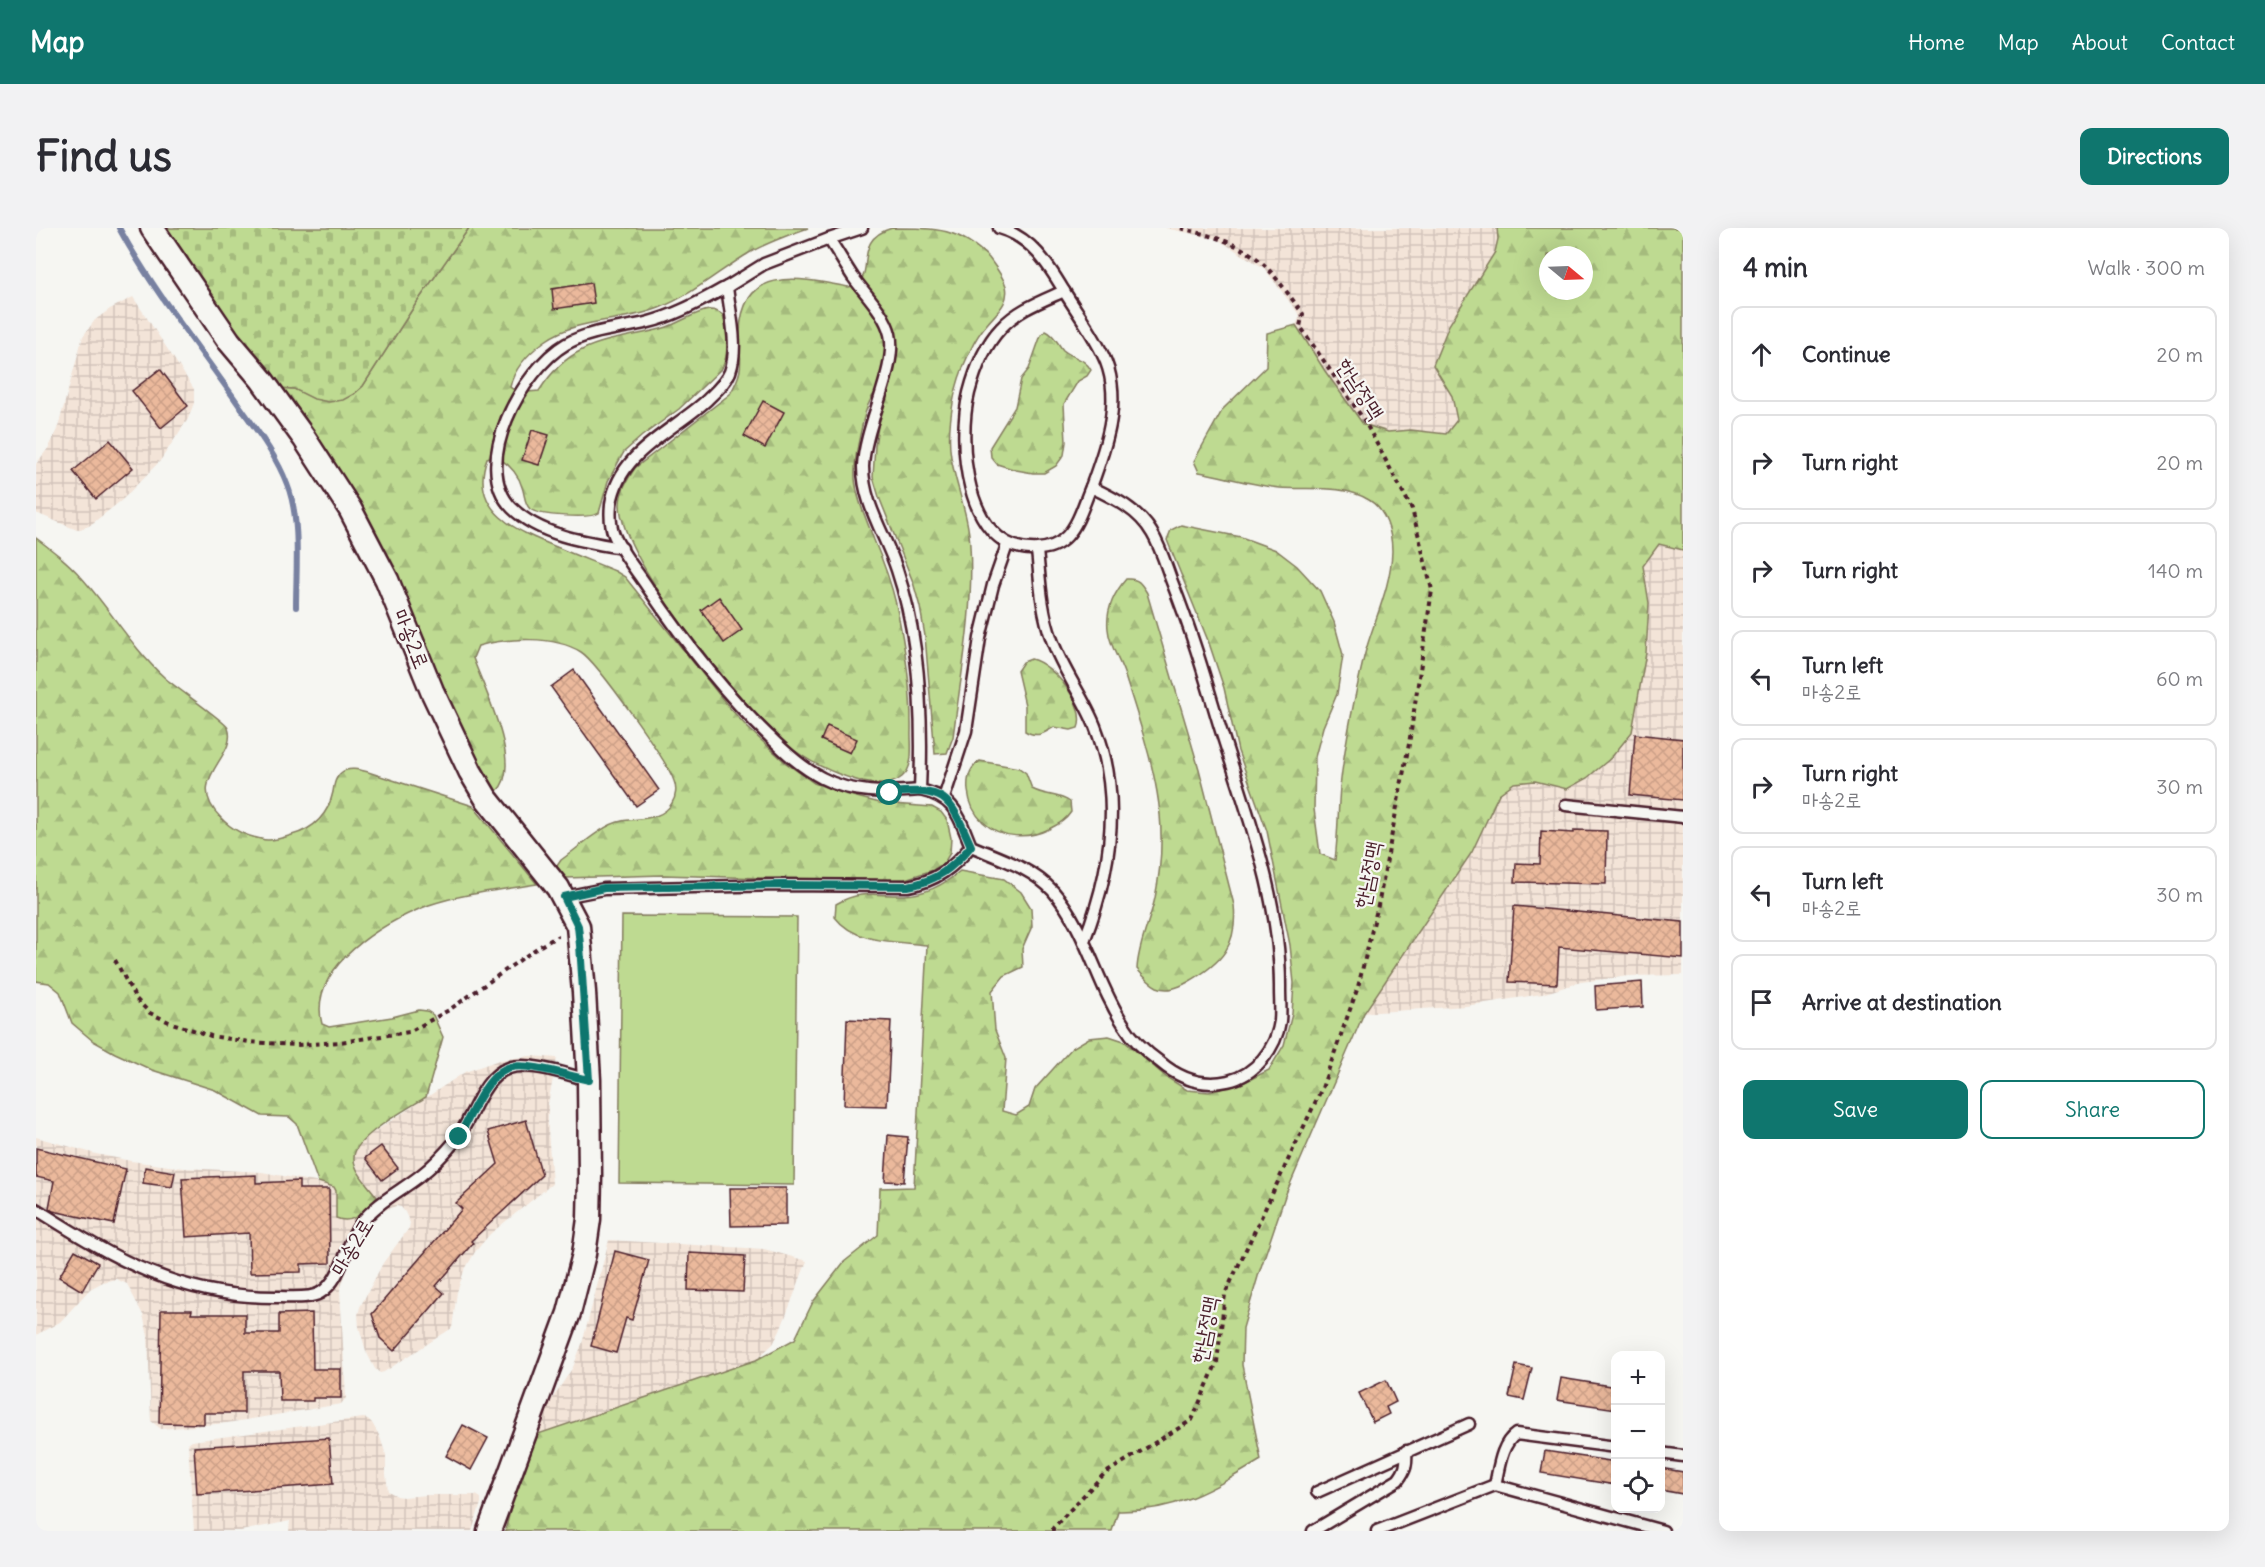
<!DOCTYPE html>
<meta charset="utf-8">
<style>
:root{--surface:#fff;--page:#f2f2f3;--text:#2b2b33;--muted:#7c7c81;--line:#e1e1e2;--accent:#0f766e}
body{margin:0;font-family:Delius,"Poor Story",sans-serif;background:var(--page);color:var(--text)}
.controls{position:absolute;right:18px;bottom:18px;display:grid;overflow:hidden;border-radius:12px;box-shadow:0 6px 24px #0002}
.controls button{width:54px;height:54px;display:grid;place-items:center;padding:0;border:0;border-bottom:2px solid var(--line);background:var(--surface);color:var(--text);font:30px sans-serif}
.compass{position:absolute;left:1503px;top:18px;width:54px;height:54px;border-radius:50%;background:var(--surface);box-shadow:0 6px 24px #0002;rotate:109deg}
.stop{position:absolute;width:18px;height:18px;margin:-14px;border:4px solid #0f766e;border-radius:50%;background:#fff}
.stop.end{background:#0f766e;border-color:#fff;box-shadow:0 2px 6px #0008}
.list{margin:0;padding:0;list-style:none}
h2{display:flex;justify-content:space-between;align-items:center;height:78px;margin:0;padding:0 24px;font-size:26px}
h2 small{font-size:20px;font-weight:400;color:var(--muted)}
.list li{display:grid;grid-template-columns:39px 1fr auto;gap:18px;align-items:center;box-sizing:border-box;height:96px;margin:0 12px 12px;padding:0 12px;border:2px solid var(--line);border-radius:12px}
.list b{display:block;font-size:22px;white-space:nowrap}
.list p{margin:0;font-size:20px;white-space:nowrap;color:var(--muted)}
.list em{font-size:20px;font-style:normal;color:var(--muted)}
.actions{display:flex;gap:12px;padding:18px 24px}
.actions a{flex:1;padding:14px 0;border:2px solid var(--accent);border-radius:12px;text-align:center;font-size:21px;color:var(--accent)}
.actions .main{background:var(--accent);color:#fff}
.icon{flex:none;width:33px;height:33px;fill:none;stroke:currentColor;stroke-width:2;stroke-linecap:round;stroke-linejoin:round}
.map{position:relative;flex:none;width:1647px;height:1303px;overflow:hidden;border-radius:12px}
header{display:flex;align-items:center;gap:36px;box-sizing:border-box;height:84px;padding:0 30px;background:var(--accent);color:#fff}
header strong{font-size:28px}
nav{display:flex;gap:33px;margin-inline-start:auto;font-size:21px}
.intro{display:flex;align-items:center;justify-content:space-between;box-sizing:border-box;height:144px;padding:0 36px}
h1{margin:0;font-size:42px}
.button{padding:15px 27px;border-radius:12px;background:var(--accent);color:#fff;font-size:21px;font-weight:700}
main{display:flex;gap:36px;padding:0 36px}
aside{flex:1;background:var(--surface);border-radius:12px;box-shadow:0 6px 24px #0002}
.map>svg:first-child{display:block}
.industrial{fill:url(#industrial-grid)}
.forest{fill:url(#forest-firs);stroke:#847c5e;stroke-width:1.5;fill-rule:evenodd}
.cemetery{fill:url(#cemetery-stones);stroke:#847c5e;stroke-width:1.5}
.garden{fill:#beda91;stroke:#847c5e;stroke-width:1.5}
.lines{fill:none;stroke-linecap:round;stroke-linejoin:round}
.stream{stroke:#7881a1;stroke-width:6}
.building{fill:url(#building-cross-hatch);stroke:#4a1f2b;stroke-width:1.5}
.service-casing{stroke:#4a1f2b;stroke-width:15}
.minor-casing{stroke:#4a1f2b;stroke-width:27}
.path{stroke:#4a1f2b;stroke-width:4;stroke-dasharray:4.5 4.5;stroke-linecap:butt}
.service{stroke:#f6f6f2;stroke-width:10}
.minor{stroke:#f6f6f2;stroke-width:22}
.route{stroke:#0f766e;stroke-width:8}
.labels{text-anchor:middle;stroke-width:4.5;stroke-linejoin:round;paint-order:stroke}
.street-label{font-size:21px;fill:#4a1f2b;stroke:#f6f6f2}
</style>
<header>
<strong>Map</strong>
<nav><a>Home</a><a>Map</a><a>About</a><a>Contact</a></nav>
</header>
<div class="intro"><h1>Find us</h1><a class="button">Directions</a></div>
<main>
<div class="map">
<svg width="1647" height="1303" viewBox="0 0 1647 1303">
<defs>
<pattern id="industrial-grid" width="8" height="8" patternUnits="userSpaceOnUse" patternTransform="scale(1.5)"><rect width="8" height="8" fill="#f3e4d8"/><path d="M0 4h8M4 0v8" fill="none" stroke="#d2c3ba"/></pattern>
<pattern id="forest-firs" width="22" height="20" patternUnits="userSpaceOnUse" patternTransform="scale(1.5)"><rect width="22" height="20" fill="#beda91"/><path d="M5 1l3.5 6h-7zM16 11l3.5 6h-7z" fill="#a5bb7d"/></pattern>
<pattern id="cemetery-stones" width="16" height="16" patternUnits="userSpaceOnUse" patternTransform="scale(1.5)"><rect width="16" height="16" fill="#beda91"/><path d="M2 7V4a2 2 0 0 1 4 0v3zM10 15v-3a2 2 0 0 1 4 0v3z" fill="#a5bb7d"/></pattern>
<pattern id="building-cross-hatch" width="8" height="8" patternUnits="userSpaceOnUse" patternTransform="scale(1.5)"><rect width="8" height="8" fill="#ebb99c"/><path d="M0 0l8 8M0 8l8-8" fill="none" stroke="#cb9f87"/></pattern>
</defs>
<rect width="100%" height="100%" fill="#f6f6f2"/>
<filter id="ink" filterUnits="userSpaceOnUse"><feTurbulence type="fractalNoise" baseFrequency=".0167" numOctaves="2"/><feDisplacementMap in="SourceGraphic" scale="12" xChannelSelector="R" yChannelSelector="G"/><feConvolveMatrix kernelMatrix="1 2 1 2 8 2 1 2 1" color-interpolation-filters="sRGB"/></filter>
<g filter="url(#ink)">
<g class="industrial">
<path d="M1129,0h332l1,11 -3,13 -46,73 -16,40 19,31 5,24 -10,14 -36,-4 -23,2 -25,-8 -38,-53 -29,-46 4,-9 -36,-48 -47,-29z"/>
<path d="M97,69l61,92v14l-6,16 -28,42 -38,39 -33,26 -12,4 -41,-17v-49l13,-17 9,-20 25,-91 12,-16 15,-11z"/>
<path d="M1623,316l24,6v425l-54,1 -48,6 -39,12 -76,12 -102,7 108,-161 27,-58 15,-11 21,-2 32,8 20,-11 24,-20 21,-26 14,-79 3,-50 -6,-37z"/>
<path d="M494,828l27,2 -9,46v26l4,54 -62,50 -15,18 -11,19 -7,21 -5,36 -68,44 -4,1 -5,-4 -9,-18 -7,-24 -1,-12 2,-8 23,-44 26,-35 1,-5 -5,-11 -4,-5 -5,-1 -11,4 -14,12 -17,27 -14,41 6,108 -5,6 -114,19 -66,6 -10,-8 -3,-85 -5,-21 -16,-31 -11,-5 -13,3 -13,7 -30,33 -24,13v-198l60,17 35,7 53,7 78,4 64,12 8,3 2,4v27l23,-46 -6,-17 9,-15 103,-68 34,-12z"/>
<path d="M573,1012l155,9 43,12 -27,70 -7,13 -17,16 -218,74 11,-30 24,-37 9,-23z"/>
<path d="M327,1190l5,1 4,4 8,14 6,18v19l2,17 9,5 6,1 25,-2h48l5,3v5l-9,28h-183l1,-10 -49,10h-47l-6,-87 4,-3z"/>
</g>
<g class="forest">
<path d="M433,0h339c-20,7 -40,14 -59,25 -30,18 -57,42 -90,55 -37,15 -80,9 -114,33 -15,11 -31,27 -35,46 7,7 19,5 29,4 11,-17 24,-32 43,-41 26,-13 58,-14 85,-23 14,-5 30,-16 43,-17 6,0 9,2 13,5 4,17 7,38 -1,53l-43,41 -37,27 -18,16 -16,29 -9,32c-9,6 -60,3 -69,-4 -6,-6 -5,-14 -8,-22 -4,-14 -14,-24 -27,-31l-8,2c-19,54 32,74 72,90 18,8 37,15 56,23l10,6 104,130 19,21 38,35 28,20 31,11 35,9 52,4 9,5 6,8 4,18 -1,15 -6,10 -11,7 -28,9 -38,2 -204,-6 -98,3 -7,-5 -1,-7 4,-6c16,-11 42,-36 61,-39 17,-3 40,0 50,-18 4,-6 5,-15 2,-22 -6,-19 -77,-119 -93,-129 -27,-17 -74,-14 -103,-6l-5,12c10,29 51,108 24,133l-5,-1 -212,-402 14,1 10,4 50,1 9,-8 52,-81z"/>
<path d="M856,0c46,0 67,0 97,30 6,8 14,18 17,28 4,17 -10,27 -19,38 -7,8 -13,18 -17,27 -8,17 -14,34 -17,52 -3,17 -5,37 -2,54 5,30 18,59 19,89 4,64 -9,128 -17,191l-6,16 -12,1 -10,-118 -5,-29 -7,-25 -34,-85 -6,-20 2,-31 4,-26 8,-26v-7l-6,-1c-11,9 -16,25 -19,40 -4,18 -8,35 -7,53 2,22 12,41 19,61 9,21 17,42 22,64 9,42 16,87 15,130 0,13 3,34 -9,43 -11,9 -26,8 -39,5 -25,-7 -48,-16 -69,-32 -46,-36 -173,-188 -174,-245 0,-14 7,-25 15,-37l95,-74c17,-30 8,-31 10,-62 2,-68 61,-54 109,-45 32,-8 -1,-46 43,-59z"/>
<path d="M1461,0h186v322l-24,-6 -16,22 6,37 -3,50 -14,79 -21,26 -24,20 -20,11 -32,-8 -21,2 -15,11 -27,58 -108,161 -79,183 -26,77 -16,55 -1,37 19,95c-48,29 -85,52 -143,51l-6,20h-607l12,-47 21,-50 218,-74 39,-21 18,-37 31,-40 34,-27 2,-47 34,-1 13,-242c-31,-4 -72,-1 -92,-28l1,-13c25,-15 42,-8 69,-9 21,-1 40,-11 55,-24l44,8 17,13 10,16 1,18 -10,23 1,18 -19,9 -12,15 3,39 11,28 -4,53 14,4 13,-8 6,-18 37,-41 17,-10 20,-2 15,5 42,36 21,13 22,2 32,-8 28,-14 15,-25 8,-31 2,-31 -4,-38 -23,-114 -29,-80 -14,-63 -15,-45 -42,-103 4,-10 10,-5 60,12 35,13 21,16 23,25 14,31 9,33 -6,39 -14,33 -8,30 -1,52 6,45 15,6c3,-24 3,-49 5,-73 5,-43 14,-88 24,-130 9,-35 27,-69 28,-106 0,-18 -6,-41 -23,-51 -26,-16 -60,-10 -89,-12 -27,-3 -54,-11 -81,-16l-5,-11 29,-52 43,-42 1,-34 29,-8 29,46 38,53 25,8 23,-2 35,4 11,-14 -5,-24 -19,-31 16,-40 46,-73 3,-13zM1512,27h36v36h-36z"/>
<path d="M1010,103c9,4 11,12 17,19 9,8 22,8 28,20l-4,6 -9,5 -14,23 2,38 -2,13 -8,11 -12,7h-11l-17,-3 -19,-6 -6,-7 -1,-10 25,-40 6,-28 8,-10 12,-34z"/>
<path d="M0,310c16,12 32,24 45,39 29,32 51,71 84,101 10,9 61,44 63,50 11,29 -46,51 -7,90 10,11 25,18 40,21 9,3 22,-1 31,-4 22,-6 36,-20 41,-43 1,-7 2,-15 9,-20 7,-5 18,-2 26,0l105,34 64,78c-36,6 -73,9 -108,21 -44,17 -122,61 -107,119l7,3 63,-10 27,-7 8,1 6,4 10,22 -17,60c-17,11 -72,40 -72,60 -1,14 16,30 23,40 -12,12 -22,29 -41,21v-27l-2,-4 -16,-5 -21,-58 -8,-7 -27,-1 -47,-26 -63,-20 -37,-17 -22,-12 -21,-18 -12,-31 -11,-9 -13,-2z"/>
<path d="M1090,351c12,-1 15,4 21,14l52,176 35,136c4,40 -12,58 -46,77 -9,5 -20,10 -31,5 -8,-4 -14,-11 -20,-18 1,-24 13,-48 18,-71 7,-34 8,-72 2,-106 -7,-40 -21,-81 -33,-119 -5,-14 -15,-29 -16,-44 -2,-18 6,-36 18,-50z"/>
<path d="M995,431c22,5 56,46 47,69l-7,2 -17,-3c-11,7 -17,11 -29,4v-26l-8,-34 6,-9z"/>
<path d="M944,533l39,7 7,5 6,16c13,7 27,5 38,13l1,10c-6,9 -13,12 -22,17 -20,10 -48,10 -66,-7 -16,-15 -23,-48 -3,-61z"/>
</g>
<path class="cemetery" d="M130,0h303l-54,77 -52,81 -9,8 -11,6 -14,2 -15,-3 -20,-10 -14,-1 -67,-86z"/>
<path class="garden" d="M586,688l175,1 -3,268 -175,-2z"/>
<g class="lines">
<path class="stream" d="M83,0c32,59 74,112 113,167 19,28 43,57 55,89 14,35 9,85 9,123"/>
</g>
<g class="building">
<path d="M555,55l3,20 -40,6 -2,-20z"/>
<path d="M124,141l28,37 -27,22 -29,-37z"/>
<path d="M727,173l21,11 -19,36 -21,-12z"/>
<path d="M496,202l17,5 -10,30 -17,-5z"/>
<path d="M74,212l23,28 -37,31 -23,-28z"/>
<path d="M683,369l23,33 -18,13 -23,-33z"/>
<path d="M538,442l85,120 -23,16 -85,-119z"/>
<path d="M791,498l30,13 -7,14 -29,-13z"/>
<path d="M1599,506l48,5v61l-53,-5z"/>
<path d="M1538,602l33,1 -1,53 -91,-2 1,-19 24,1 1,-33 33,2z"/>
<path d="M1478,678l169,16v36l-124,-11 -2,37 -48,-2z"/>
<path d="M1606,754l1,25 -47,3 -1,-24z"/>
<path d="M811,791l44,2 -4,85 -43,-1z"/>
<path d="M490,892l16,55 -71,66 2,2 -37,43 8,7 -50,58 -14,-13 -8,-24 90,-105 -6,-6 42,-39 -10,-33z"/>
<path d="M852,907l20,2 -4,45 -19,-1z"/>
<path d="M345,918l17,22 -16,12 -17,-22z"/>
<path d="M0,920l90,21 -12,55 -61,-13 -4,-3 5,-27 -18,-4z"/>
<path d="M109,939l30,5 -3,15 -29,-4z"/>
<path d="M220,947v8l43,-2v8h30l1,74 -29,1v8l-51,1 -1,-40 -63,4 -4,-59z"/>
<path d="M694,960h56v37l-55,1z"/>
<path d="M39,1022l23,13 -16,28 -23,-14z"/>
<path d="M579,1023l34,9 -17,60 -6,-2 -10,35 -25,-7z"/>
<path d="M653,1025l56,3 -2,36 -55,-2z"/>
<path d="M125,1082h31l-1,4h54v19h34v-19l33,-1 1,56h28v29h-28v3h-33l-1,-30h-35v42h-40v11l-45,-1z"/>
<path d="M1480,1137l16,3 -8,32 -15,-3z"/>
<path d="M1525,1150l55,9v22l-59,-9z"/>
<path d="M1350,1152l10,22 -10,5 3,7 -16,8 -14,-29z"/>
<path d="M427,1197l25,13 -17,32 -25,-14z"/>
<path d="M293,1210l4,46 -136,10 -3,-47z"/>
<path d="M1509,1223l71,11v23l-75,-12z"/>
<path d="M1624,1240l23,4v22l-23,-4z"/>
</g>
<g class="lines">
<g class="service-casing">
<g id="service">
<path d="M826,0l-33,11c8,12 16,26 24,38 12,17 32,36 37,57 8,33 -26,93 -27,133 0,37 23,69 34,103 23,68 26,149 23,220 36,8 38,25 51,56 28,12 61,22 82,45 34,39 43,92 71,134 9,15 22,27 36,37 20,17 42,25 68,19 27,-6 48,-32 52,-60 1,-10 0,-21 0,-31 1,-94 -35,-181 -62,-269 -14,-47 -28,-94 -46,-139 -6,-16 -11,-34 -20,-49 -13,-23 -38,-35 -61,-46 -7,16 -12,36 -24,49 -10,11 -23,14 -37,13 -65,-3 -73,-108 -61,-156 6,-23 15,-47 32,-65 16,-18 41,-27 63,-37 -16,-27 -33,-54 -65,-63"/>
<path d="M793,11l-65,25 -37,23c3,26 12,60 3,85 -5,12 -15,20 -23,28 -35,32 -88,52 -96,104 -1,10 -1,21 3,31 8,19 23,36 34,53 36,53 75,104 121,148 16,16 33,32 53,42 30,16 65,15 98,12"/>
<path d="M1028,63c14,23 32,46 42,71 16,41 -1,87 -15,125"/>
<path d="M586,320c-37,-6 -83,-13 -110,-40 -43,-43 11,-139 54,-164 25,-14 55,-15 83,-22 28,-7 53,-22 78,-35"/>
<path d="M1001,322c3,30 4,61 15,90 11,31 31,56 43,86 28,71 16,146 -11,215"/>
<path d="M908,570l22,-67 14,-93 13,-53 14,-40"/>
<path d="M1530,577l117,12"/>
<path d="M528,669l40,-8 177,-4 127,1c28,-5 45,-18 63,-40"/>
<path d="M0,981c80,51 145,89 243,88 12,0 31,2 41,-4 23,-14 25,-49 41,-70 16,-21 40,-32 60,-48 13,-10 24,-22 35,-35 16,-20 26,-64 53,-72 19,-7 60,7 80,12"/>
<path d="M1624,1225l23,3"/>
<path d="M1459,1257l168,46"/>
<path d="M1459,1257c4,-17 6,-41 21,-51l100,13"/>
<path d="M1281,1264l152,-68"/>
<path d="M1277,1303l85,-51c8,-10 9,-16 8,-29"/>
<path d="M1341,1303l118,-46"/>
</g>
</g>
<g class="minor-casing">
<path id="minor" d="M116,0l77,113 33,39 42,58 46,71 37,71 45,111 38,80 16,27 72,90 20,38 6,66 5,88 1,96 -1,43 -5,35 -15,59 -80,218"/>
</g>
<g class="path">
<path d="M79,732l21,39 14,14 19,9 42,14 38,6 48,3 43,-3 69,-10 40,-22 88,-62 21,-12"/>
<path d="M1017,1303v-3l51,-54 88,-54 25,-58 8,-68 97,-206 36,-101 21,-86 30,-157 23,-154 -20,-81 -48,-89 -64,-94 3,-12c-11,-15 -22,-31 -35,-45 -22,-25 -58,-34 -89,-41"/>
</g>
<use href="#service" class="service"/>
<use href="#minor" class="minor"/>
</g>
</g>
<g class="lines" filter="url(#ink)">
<path class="route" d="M423,909c10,-19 29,-66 52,-70 18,-4 58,9 78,13l-9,-135 -2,-19 -14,-29 40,-9 177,-3 127,1c28,-5 45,-18 63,-40 -22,-50 -24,-58 -81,-53"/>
</g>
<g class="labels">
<g class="street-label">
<text transform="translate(1324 161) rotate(57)" y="7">한남정맥</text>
<text transform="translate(375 411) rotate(68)" y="7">마송2로</text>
<text transform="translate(1332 647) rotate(-79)" y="7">한남정맥</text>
<text transform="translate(316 1019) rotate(-59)" y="7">마송2로</text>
<text transform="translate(1169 1102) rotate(-79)" y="7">한남정맥</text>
</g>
</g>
</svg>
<div class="controls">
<button>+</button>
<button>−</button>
<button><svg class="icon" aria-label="locate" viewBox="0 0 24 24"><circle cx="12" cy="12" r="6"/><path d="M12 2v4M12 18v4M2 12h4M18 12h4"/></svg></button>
</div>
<svg class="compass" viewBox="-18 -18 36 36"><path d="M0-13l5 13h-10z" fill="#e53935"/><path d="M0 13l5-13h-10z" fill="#7c7c81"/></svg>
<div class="stop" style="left:854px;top:565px"></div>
<div class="stop end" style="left:423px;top:909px"></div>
</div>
<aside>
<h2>4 min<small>Walk · 300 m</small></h2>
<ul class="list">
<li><svg class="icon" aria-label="ahead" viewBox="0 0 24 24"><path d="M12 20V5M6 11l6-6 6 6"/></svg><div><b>Continue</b></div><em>20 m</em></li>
<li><svg class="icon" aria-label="right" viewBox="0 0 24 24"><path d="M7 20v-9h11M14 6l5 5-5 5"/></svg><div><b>Turn right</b></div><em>20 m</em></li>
<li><svg class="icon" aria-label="right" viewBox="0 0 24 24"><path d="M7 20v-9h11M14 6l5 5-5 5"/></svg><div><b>Turn right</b></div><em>140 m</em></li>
<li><svg class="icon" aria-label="left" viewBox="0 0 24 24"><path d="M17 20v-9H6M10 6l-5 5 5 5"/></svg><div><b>Turn left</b><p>마송2로</p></div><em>60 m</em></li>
<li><svg class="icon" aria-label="right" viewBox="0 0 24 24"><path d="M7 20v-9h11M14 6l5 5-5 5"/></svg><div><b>Turn right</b><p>마송2로</p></div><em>30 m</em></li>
<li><svg class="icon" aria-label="left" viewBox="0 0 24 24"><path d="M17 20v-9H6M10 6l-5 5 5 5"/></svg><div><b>Turn left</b><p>마송2로</p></div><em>30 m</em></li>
<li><svg class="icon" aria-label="arrive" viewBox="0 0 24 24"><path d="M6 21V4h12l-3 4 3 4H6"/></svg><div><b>Arrive at destination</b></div></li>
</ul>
<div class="actions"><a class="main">Save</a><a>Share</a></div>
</aside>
</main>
